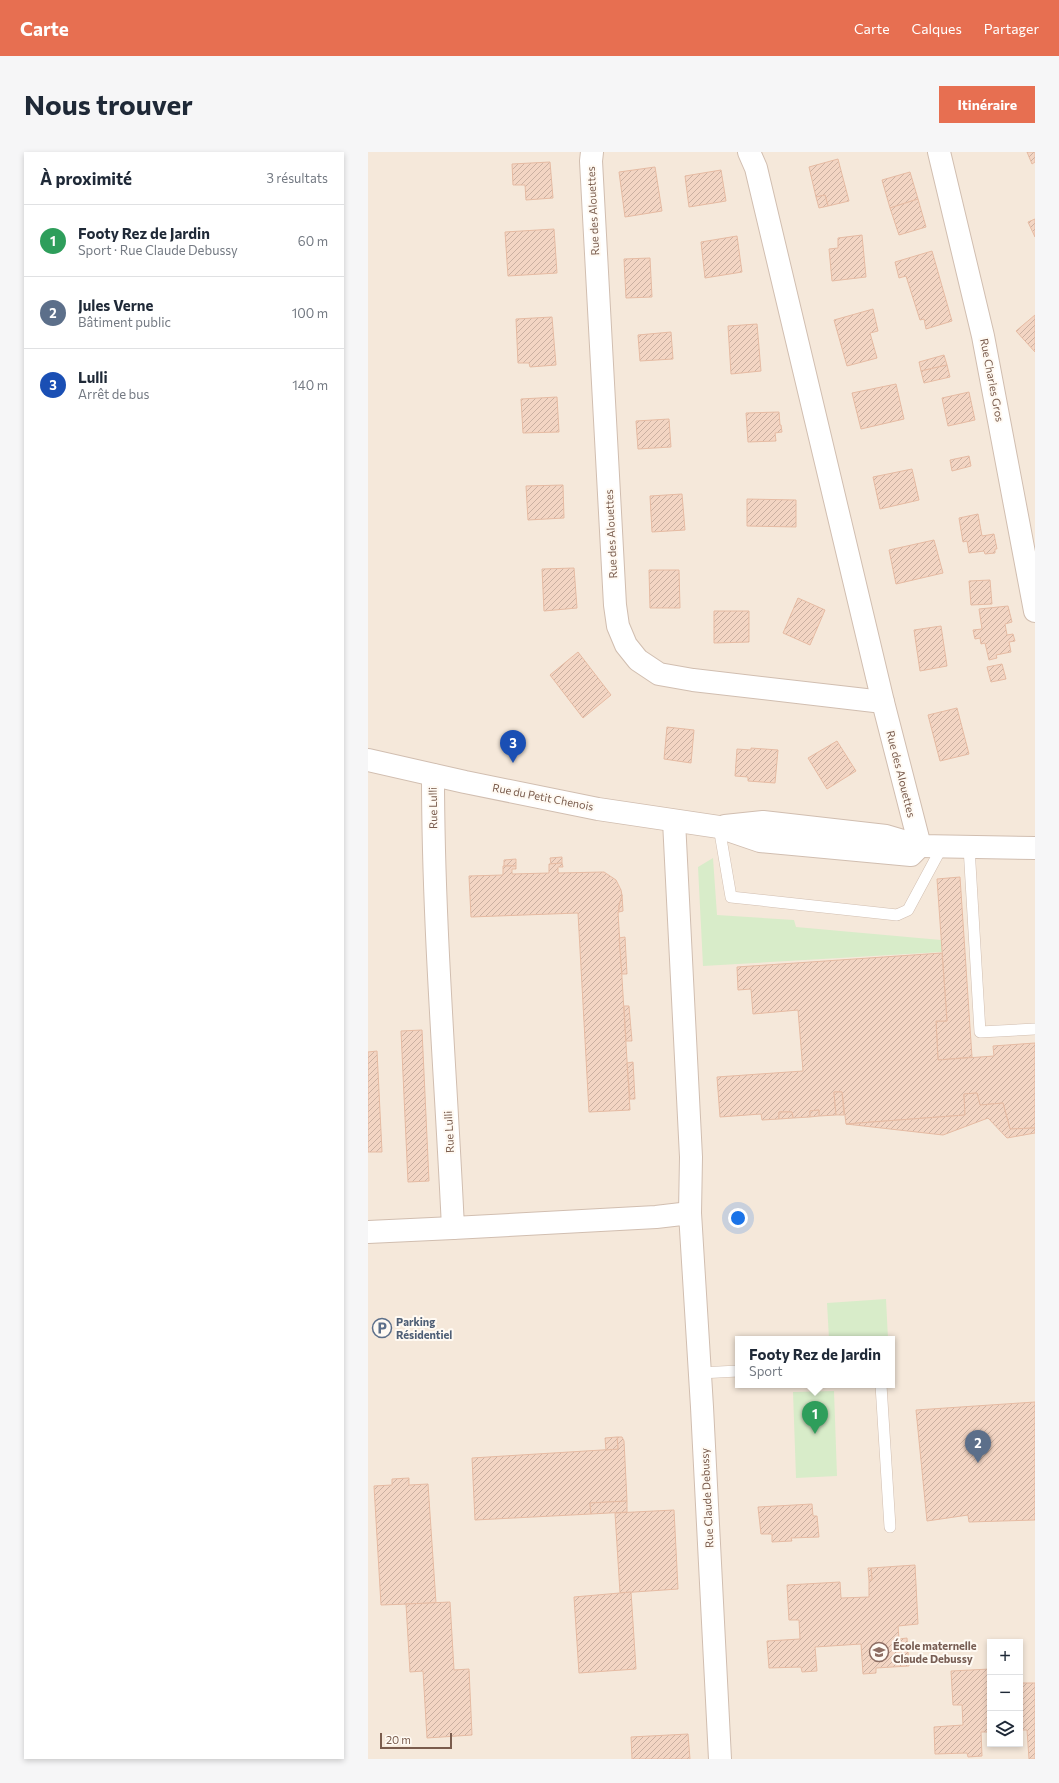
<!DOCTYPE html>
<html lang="fr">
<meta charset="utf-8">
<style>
:root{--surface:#fff;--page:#f6f6f7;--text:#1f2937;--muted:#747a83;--line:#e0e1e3;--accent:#e76f51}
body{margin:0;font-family:Commissioner,sans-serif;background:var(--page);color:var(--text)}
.controls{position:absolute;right:12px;bottom:12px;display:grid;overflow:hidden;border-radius:0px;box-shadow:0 2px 6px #0003}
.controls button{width:36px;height:36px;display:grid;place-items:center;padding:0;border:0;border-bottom:1px solid var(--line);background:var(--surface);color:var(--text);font:20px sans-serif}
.scale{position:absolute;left:12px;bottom:10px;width:72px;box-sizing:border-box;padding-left:4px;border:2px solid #7a5c4d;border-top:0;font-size:11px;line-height:14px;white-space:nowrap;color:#7a5c4d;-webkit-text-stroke:3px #fffaf3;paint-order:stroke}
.you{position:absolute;left:370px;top:1066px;width:14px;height:14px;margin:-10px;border:3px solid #fff;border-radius:50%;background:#1a73e8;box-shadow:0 0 0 6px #1a73e833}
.badge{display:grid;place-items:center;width:26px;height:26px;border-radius:50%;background:var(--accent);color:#fff;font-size:13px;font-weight:700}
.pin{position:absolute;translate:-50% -33px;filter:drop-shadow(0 1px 2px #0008)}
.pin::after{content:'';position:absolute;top:21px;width:14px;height:12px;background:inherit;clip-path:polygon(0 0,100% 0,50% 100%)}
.popup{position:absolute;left:367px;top:1184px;width:160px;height:52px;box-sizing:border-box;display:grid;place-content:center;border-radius:0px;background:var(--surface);filter:drop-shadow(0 1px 3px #0005);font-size:13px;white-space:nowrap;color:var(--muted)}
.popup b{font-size:15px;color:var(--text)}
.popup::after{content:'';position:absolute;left:50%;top:100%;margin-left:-8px;border:8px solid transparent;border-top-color:var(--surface)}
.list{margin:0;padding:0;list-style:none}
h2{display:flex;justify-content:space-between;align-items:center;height:52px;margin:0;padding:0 16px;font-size:17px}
h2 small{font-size:13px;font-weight:400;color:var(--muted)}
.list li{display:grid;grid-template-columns:26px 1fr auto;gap:12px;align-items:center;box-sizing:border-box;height:72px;padding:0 16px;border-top:1px solid var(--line)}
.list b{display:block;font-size:15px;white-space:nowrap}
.list p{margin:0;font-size:13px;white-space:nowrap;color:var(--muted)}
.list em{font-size:13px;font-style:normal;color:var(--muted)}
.icon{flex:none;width:22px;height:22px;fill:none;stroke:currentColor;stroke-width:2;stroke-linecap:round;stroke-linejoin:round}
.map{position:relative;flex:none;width:667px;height:1607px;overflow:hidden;border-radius:0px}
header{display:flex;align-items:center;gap:24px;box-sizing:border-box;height:56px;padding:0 20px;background:var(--accent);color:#fff}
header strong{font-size:19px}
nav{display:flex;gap:22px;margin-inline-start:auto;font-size:14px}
.intro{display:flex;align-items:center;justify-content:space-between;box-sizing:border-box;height:96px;padding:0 24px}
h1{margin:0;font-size:28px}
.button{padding:10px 18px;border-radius:0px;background:var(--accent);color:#fff;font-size:14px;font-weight:700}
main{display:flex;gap:24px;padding:0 24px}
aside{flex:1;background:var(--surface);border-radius:0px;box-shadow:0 2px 6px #0003}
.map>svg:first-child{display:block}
.residential{fill:#f5e8da;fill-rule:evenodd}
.grass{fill:#d8ecc9}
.building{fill:url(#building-hatch);stroke:#e6bba3}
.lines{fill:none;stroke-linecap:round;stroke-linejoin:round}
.service-casing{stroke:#d1beb0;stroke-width:12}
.minor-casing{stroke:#d1beb0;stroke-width:24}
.service{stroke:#fff;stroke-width:11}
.minor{stroke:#fff;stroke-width:22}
.labels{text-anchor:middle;stroke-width:4;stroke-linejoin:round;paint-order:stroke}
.street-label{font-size:11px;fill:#7a5c4d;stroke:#fffaf3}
.service-label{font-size:11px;font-weight:bold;fill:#4e5e75;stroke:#fffaf3;text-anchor:start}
.education-label{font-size:11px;font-weight:bold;fill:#785e54;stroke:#fffaf3;text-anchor:start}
</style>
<header>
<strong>Carte</strong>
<nav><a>Carte</a><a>Calques</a><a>Partager</a></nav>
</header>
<div class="intro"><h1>Nous trouver</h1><a class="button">Itinéraire</a></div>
<main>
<aside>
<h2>À proximité<small>3 résultats</small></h2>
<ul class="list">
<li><span class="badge" style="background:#2e9e5b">1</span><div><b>Footy Rez de Jardin</b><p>Sport · Rue Claude Debussy</p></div><em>60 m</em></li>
<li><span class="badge" style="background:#5c6f8a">2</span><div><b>Jules Verne</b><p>Bâtiment public</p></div><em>100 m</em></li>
<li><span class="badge" style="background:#1a4fb4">3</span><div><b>Lulli</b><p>Arrêt de bus</p></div><em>140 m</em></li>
</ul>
</aside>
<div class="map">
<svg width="667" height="1607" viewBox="0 0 667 1607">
<defs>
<pattern id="building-hatch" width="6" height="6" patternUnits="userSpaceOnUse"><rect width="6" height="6" fill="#f3d5c3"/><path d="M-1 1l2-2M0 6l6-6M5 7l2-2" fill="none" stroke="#cab0a1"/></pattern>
</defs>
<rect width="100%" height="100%" fill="#fdf6ec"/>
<path class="residential" d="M0,0h667v1607h-667zM370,1187h154v46h-154zM622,1490h30v102h-30z"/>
<g class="grass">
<path d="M345,706l4,57 77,5 2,7 145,13 1,12 -239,14 -5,-99z"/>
<path d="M518,1147l2,40h-59l-2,-36z"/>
<path d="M466,1239l3,85 -41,2 -3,-86z"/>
</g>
<g class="building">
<path d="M659,0h8v10l-3,2z"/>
<path d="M470,7l11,42 -21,5 -3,-11 -9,2 -7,-30z"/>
<path d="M182,10l3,36 -27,2 -1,-15h-12l-1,-21z"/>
<path d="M287,15l7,44 -37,6 -6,-45z"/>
<path d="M353,18l5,31 -37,6 -4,-31z"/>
<path d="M542,20l8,27 -28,9 -8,-28z"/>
<path d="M457,43l3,11 -9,2 -3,-11z"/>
<path d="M550,47l8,28 -27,8 -9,-27z"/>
<path d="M667,67v18l-7,-15z"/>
<path d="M186,77l3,44 -49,3 -3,-44z"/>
<path d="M494,83l4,42 -34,4 -3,-32 9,-1v-10z"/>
<path d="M369,84l5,36 -37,6 -4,-36z"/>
<path d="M564,99l20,70 -26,8 -2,-10 -4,1 -14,-44 -7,2 -4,-16z"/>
<path d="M282,106l2,39 -26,1 -2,-39z"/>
<path d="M505,157l5,22 -8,2 7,25 -30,8 -13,-46z"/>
<path d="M667,163v37l-19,-21z"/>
<path d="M184,165l4,48 -26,2 -1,-4h-11l-2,-44z"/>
<path d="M389,172l4,47 -30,3 -3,-48z"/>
<path d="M303,180l2,27 -33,2 -2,-26z"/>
<path d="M576,203l3,10 -26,6 -2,-9z"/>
<path d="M579,213l3,12 -26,6 -3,-12z"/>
<path d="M528,232l8,35 -43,10 -9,-36z"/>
<path d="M601,240l6,28 -27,6 -6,-28z"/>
<path d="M189,245l2,35 -36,1 -2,-34z"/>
<path d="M411,260l1,13h1l1,7 -7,1 1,8 -28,1 -2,-29z"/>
<path d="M301,267l2,28 -33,2 -2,-28z"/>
<path d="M601,304l2,10 -19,5 -2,-11z"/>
<path d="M544,317l7,31 -39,9 -7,-32z"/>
<path d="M195,333l1,33 -36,2 -2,-34z"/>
<path d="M314,342l3,36 -33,2 -2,-36z"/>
<path d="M379,347l49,1v27l-49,-1z"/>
<path d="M610,362l4,22 12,-2 3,15h-2v4l-10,1 -1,-3 -15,2 -2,-12 -4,1 -4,-24z"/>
<path d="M566,388l9,33 -47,11 -7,-34z"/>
<path d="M206,416l3,40 -33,3 -2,-42z"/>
<path d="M281,418h30l1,38h-30z"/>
<path d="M622,428l2,24 -21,1 -2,-24z"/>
<path d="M430,446l27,12 -15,35 -27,-12z"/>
<path d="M640,454l4,16 -7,2 2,11 6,-1 2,7 -6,1 2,10 -15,3 1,3 -8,2 -4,-17 -4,1 -1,-6 -5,1 -2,-9 9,-1 -3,-20z"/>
<path d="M346,459h35v31l-35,1z"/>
<path d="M573,474l6,40 -27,5 -6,-41z"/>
<path d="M210,500l33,43 -28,23 -33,-43z"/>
<path d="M634,512l4,15 -15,3 -4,-15z"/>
<path d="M589,556l12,46 -29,7 -12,-46z"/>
<path d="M299,575l27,3 -3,33 -27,-4z"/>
<path d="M469,589l19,30 -29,18 -19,-31z"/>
<path d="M383,596l27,2 -3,33 -27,-2v-4l-13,-1 2,-27 14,1z"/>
<path d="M194,705v6l-11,1 -1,-6z"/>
<path d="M148,707v7h-12v-6z"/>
<path d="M194,711l1,4h-5v6l46,-1 12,8 5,10 1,5 -3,11v6h-1l12,198 -41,2 -11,-199 -107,4 -2,-41 34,-1v-9h13v3h-4v5l37,-1v-9z"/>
<path d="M592,725l12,180 -34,3 -2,-39h11l-10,-142z"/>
<path d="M254,743l1,16 -4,1v-6z"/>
<path d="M257,785l2,37h-5l-3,-36z"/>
<path d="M574,801l5,68h-11l2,39 56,-4 -1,-10 42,-3v85l-25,1 -7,-26 -23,2 -3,-12 -13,1 1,21 -119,9 -4,-32h-8l2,23 -17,1v-6l-9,1v6l-17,1 -1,-6h-13v7l-17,1 -1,-6 -41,3 -3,-40 86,-6 -5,-61 -45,4 -2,-25 -13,1 -1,-23z"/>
<path d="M256,854h5l3,35h-6z"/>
<path d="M54,878l7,151 -21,1 -7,-151z"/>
<path d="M9,899l5,101h-14v-100z"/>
<path d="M265,910l2,37h-5l-3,-36z"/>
<path d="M466,940h8l2,23h-8z"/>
<path d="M609,941l3,12 23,-2 7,26 25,-1v5l-28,5 -19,-20 -45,17 -97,-11 119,-9 -1,-21z"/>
<path d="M451,958v6l-9,1v-6z"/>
<path d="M411,960h13l1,6 -14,1z"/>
<path d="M667,1250v118l-66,2 -1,-7 -41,6 -11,-111z"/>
<path d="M249,1285h5l2,4 3,60 -37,2 1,11 -116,6 -3,-62 146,-9z"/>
<path d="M249,1285l1,12 -12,1 -1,-12z"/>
<path d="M41,1326v7l19,-1 8,119 -55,2 -7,-119 18,-1v-6z"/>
<path d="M259,1349v11l-36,2 -1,-11z"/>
<path d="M444,1352l1,12h4l2,21 -28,1 1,3 -20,1v-8h-11l-3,-27z"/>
<path d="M306,1358l4,79 -58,4 -5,-80z"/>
<path d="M547,1413l3,59 -20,2 1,13 8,-1 2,28 -33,2v5l-13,1 -2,-30 -46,3 2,24 -15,1 -1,-5 -32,1 -2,-27 33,-2 -1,-19h-10l-2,-35 53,-3 1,16 28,-1v-17h3l-1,-12z"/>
<path d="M500,1416h3l1,12h-3z"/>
<path d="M263,1440l5,77 -57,4 -5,-76z"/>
<path d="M82,1450l4,68 15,-1 3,66 -45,3 -4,-67 -13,1 -4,-68z"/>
<path d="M622,1517v63h-9l1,24 -14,1 -1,-4 -32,1 -1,-27 29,-2 -1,-20h-9l-2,-34z"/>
<path d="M652,1531h15v76h-6l-2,-29h-7z"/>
<path d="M320,1582l2,25h-58l-1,-22z"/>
</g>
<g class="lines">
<g class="service-casing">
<g id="service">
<path d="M351,675l12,70 166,18 11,-5 35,-65"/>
<path d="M601,695l11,185 55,-3"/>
<path d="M332,1221l38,-2"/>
<path d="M513,1233l9,142"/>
</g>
</g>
<g class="minor-casing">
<g id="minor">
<path d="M224,0l-1,9 24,444 3,21 8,19 12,15 21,14 34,6 190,22"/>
<path d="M381,0l7,16 127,534 37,144"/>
<path d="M571,0l44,184 52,275"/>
<path d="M0,608l97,22 133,27 121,18 41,14 151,14 9,-9"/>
<path d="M65,623c0,151 13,302 20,453l203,-11 34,-4 12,194 18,352"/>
<path d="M306,669l17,336 -1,56"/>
<path d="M357,674l38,-4 123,14 34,10 115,2"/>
<path d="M0,1080l85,-4"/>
</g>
</g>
<use href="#service" class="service"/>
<use href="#minor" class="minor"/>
</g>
<defs>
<g id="parking-ring" transform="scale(1)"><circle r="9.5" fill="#fffaf3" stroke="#5c6f8a" stroke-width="1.5"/><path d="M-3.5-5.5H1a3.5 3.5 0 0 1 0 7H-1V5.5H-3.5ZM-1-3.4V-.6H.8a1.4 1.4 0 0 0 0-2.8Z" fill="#5c6f8a"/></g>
<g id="school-ring" transform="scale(1)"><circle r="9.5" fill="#fffaf3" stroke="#8d6e63" stroke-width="1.5"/><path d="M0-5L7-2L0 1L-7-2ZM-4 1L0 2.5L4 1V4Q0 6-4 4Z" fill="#8d6e63"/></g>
</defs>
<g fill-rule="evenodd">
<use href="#parking-ring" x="14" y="1176"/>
<use href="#school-ring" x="511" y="1500"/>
</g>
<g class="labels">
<g class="street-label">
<text transform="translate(225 59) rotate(-93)" y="4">Rue des Alouettes</text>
<text transform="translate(624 228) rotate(79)" y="4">Rue Charles Gros</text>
<text transform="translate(243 382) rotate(-93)" y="4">Rue des Alouettes</text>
<text transform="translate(533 622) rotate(76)" y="4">Rue des Alouettes</text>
<text transform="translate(175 645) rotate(11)" y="4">Rue du Petit Chenois</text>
<text transform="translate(65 656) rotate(-91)" y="4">Rue Lulli</text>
<text transform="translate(81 980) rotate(-93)" y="4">Rue Lulli</text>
<text transform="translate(339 1346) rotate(-93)" y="4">Rue Claude Debussy</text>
</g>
<g class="service-label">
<text x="28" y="1174">Parking<tspan x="28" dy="13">Résidentiel</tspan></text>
</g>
<g class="education-label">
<text x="525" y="1498">École maternelle<tspan x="525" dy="13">Claude Debussy</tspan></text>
</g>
</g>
</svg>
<div class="controls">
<button>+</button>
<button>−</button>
<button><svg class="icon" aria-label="layers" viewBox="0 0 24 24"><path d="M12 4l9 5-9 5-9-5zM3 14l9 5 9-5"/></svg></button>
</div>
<div class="scale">20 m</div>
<div class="you"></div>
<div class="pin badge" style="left:447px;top:1282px;background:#2e9e5b">1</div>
<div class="popup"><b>Footy Rez de Jardin</b>Sport</div>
<div class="pin badge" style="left:610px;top:1311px;background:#5c6f8a">2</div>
<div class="pin badge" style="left:145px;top:611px;background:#1a4fb4">3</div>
</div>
</main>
